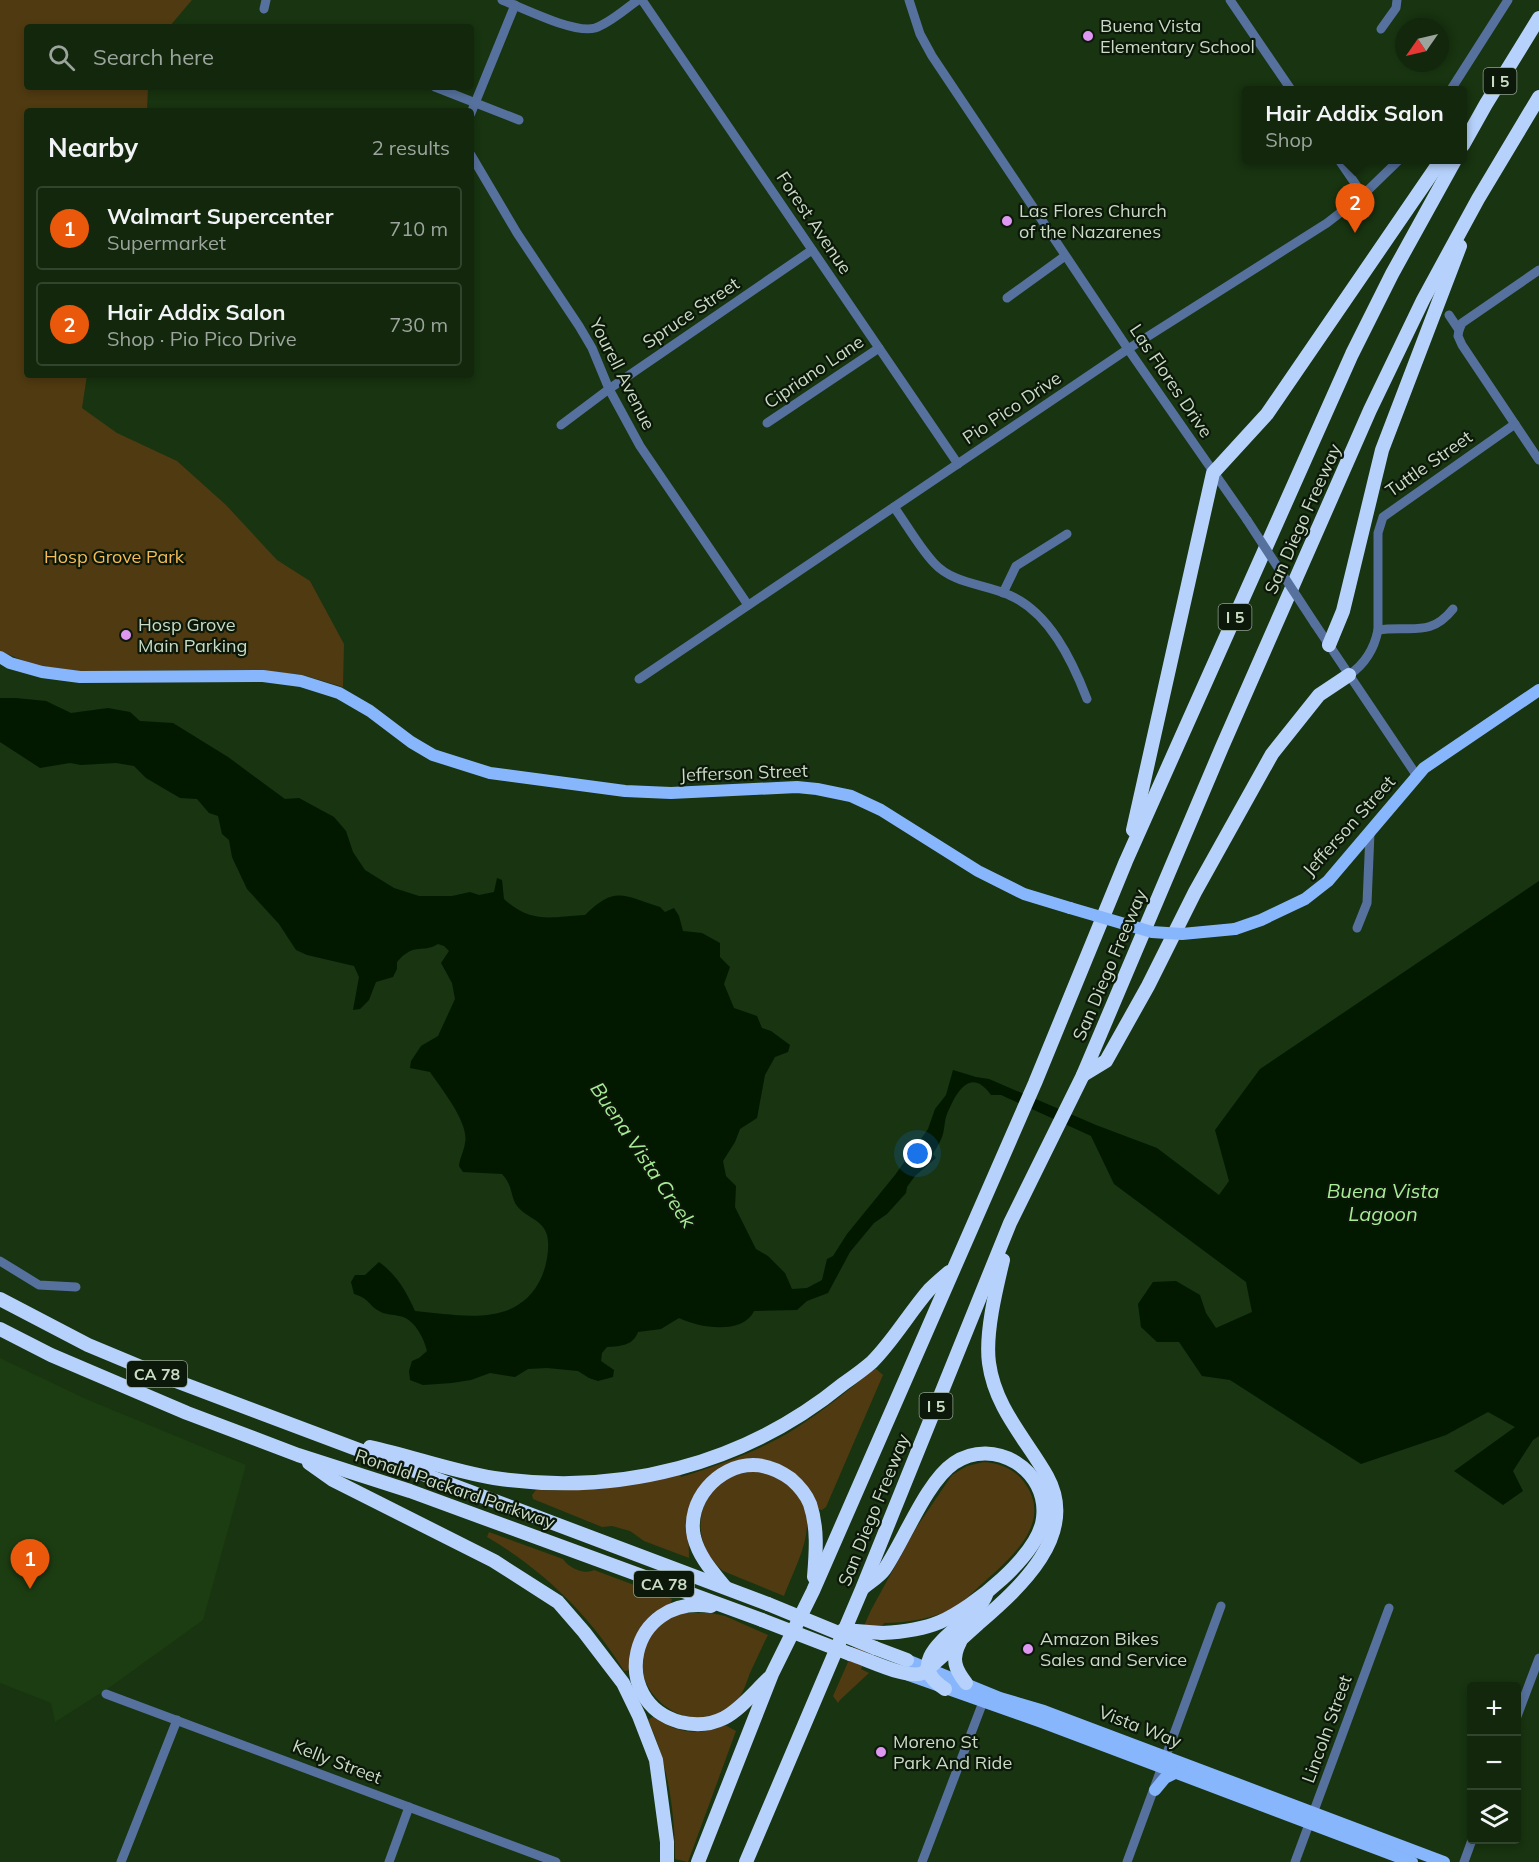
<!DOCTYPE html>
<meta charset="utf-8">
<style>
:root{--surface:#12270c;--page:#1b2f15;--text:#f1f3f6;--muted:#9ca59d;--line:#31442d;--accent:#ea580c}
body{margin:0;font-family:Mulish,sans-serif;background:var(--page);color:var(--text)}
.controls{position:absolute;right:18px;bottom:18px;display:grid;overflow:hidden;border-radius:6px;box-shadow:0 3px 9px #0003}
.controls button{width:54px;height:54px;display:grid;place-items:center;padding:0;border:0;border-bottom:2px solid var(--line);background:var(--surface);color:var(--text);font:30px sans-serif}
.compass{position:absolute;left:1395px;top:18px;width:54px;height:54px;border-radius:50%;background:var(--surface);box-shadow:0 3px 9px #0003;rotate:236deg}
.you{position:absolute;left:918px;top:1154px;width:21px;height:21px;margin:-15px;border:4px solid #fff;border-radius:50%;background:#1a73e8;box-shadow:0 0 0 9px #1a73e833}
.badge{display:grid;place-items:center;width:39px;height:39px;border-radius:50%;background:var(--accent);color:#fff;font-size:20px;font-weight:700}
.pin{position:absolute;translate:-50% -50px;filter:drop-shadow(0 2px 3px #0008)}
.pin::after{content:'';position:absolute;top:32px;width:21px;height:18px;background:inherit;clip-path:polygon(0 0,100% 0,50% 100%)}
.popup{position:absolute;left:1242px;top:86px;width:225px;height:78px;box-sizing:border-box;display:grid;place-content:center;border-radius:6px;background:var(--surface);filter:drop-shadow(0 2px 4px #0005);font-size:20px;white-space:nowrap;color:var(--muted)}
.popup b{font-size:22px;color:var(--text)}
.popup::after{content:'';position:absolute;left:50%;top:100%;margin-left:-12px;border:12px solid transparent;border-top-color:var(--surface)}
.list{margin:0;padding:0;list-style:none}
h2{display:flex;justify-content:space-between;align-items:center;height:78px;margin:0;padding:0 24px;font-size:26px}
h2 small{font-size:20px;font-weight:400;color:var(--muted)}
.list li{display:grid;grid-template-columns:39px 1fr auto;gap:18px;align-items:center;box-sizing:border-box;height:84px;margin:0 12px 12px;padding:0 12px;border:2px solid var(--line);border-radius:6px}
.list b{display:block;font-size:22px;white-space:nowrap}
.list p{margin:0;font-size:20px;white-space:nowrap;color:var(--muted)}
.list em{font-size:20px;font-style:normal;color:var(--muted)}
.icon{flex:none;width:33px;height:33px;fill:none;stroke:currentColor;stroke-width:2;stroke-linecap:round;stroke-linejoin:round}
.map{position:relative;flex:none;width:1539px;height:1862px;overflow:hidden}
.search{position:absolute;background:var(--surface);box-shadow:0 3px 9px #0003;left:24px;top:24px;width:450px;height:66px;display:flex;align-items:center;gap:15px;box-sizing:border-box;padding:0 21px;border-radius:6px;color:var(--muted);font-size:22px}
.panel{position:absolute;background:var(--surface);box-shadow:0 3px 9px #0003;left:24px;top:108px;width:450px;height:270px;border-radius:6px}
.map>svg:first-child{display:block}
.built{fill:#1c3d12}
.green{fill:#503a11}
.water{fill:#021900}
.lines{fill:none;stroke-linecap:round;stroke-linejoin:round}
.minor{stroke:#56719d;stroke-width:9}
.major{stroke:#88b6fd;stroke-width:12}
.highway{stroke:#b6d2fc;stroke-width:14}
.minor-bridge{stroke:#56719d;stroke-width:9}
.major-bridge{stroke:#88b6fd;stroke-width:12}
.highway-bridge{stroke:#b6d2fc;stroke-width:14}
.poi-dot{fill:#df98f1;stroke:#0c1809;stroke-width:2}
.labels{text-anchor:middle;stroke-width:4.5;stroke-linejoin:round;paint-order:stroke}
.shield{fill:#0c1809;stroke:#91a08d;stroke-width:1.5}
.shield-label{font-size:16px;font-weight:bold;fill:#cadbc5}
.poi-label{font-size:18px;fill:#cadbc5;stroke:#0c1809;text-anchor:start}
.street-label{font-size:18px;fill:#cadbc5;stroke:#0c1809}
.park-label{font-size:18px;fill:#f7bc54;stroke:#0c1809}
.water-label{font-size:20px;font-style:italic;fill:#a8ed95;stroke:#0c1809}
</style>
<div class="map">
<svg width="1539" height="1862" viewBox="0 0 1539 1862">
<rect width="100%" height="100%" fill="#183410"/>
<path class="built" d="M0,1358l86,41 160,66 -43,155 -93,67 -55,35 -4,-19 -51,-20z"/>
<g class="green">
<path d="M0,0h192l-23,27h-142v60h121l-1,24h-120v264h60l-5,33 35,25 60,28 49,44 51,55 33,21 34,63 -1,43 -40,-12 -47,-5 -179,1 -43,-6 -34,-14z"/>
<path d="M875,1368l8,7 -57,132 -4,3 -6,-1 -30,-41 -15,-7 -53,9 -10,7 -9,11 -11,30 1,40 -45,-17 -14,-10 -18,-5 -10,1 -69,-28 -1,-4 4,-5c49,2 96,-4 144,-16l1,3c39,-12 78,-26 112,-47 29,-18 56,-40 82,-62z"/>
<path d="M984,1462c15,1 31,7 40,20 30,40 -12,75 -40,100 -11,10 -22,22 -36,29 -19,8 -43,12 -64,12l-23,46 8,4 -29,27 -2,3 -5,-7 38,-86 45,-82 36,-53 15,-9z"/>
<path d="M762,1471c13,6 27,11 36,22 23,31 -3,73 -14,103l-61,-25c-30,-25 -31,-69 3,-92 11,-7 23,-7 36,-8z"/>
<path d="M489,1532l74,27c6,9 21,16 31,11l78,29 -1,4c-28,14 -41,36 -40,67l-7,1c-34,-56 -81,-101 -137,-134z"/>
<path d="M677,1613h34l14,3 43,19c-6,12 -12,25 -18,38 -3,8 -6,18 -11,25 -47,57 -134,-20 -81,-72 5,-5 13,-9 19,-13z"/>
<path d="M654,1716c21,18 47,20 71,9l11,6 -48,131 -13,-3c0,-47 -7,-96 -27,-139z"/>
</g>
<path class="water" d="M0,698h16l30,3 25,12 37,-5 22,4 10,9 33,2 55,34 57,42 14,-1 35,19 12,14 7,21 12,18 29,18 25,8h33l18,-4 9,3 15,-3 3,-14 5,2 2,19c27,25 47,18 81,16 31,-30 38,-19 75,-8l5,5 9,-4 5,8 4,15 19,2 18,10v14l10,10 -6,17 10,24 23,8 5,12 9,3 19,14 -2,7 -13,5 -10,18 -8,43 -17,11 -5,13 -12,19 3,15 10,10 -1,21 21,42 12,7 17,17 7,16 15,-1 15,-8 5,-21 6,-3 14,-22 48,-59 33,-46 7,-20 11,-14 7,-25 23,7 13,2 107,46 61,23 62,47 10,-14 -14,-51 45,-61 279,-188v555l-6,4 -20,31 10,20 -20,14 -49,-34 61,-44 -27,-15 -42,23 -85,29 -131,-84 -28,-4 -23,-34h-22l-16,-15 -3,-23 15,-22 23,-1 24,14 6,18 10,15 36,-16 -6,-30 -132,-98 -23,-48 -90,-41h-10c-21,-29 -35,-2 -44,19 -3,7 -2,15 -5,23 -2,6 -6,11 -9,17l3,4 -21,18 -8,11 -1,6 -19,21 -13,9 -24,29 -22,41 -21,8 -10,9 -43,1c-11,24 -55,17 -75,7l-18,11 -23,3c-5,14 -18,14 -31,15l-5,6 -1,8 13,9 -1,7 -15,4 -9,-3 -11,-7 -31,-3 -19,1 -13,8 -25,-4 -19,7 -19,3 -29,2 -13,-5 -1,-9 3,-10 7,-3 8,-7c-3,-13 -13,-33 -28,-35 -6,-2 -13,-1 -18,-4 -13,-6 -10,-13 -27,-18l-3,-12 4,-7h10l14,-13c18,13 27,29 36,49 46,4 104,18 127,-35 5,-12 8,-29 5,-41 -4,-16 -24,-18 -32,-32 -5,-12 -3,-18 -13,-29l-39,-2 -4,-6c1,-9 5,-15 6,-23 5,-19 -24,-55 -35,-71l-20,-4 1,-7 10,-15 17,-10 17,-37 -3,-16 -11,-20 8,-12 -5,-5 -6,-2c-15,10 -23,-3 -41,18v7l-4,8 -17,5 -7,18 -9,9 -7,1 6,-33 -5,-11 -47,-11 -11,-5 -17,-26 -32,-35 -15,-32 -3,-17 -7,-6 -4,-18 -9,-3 -12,-14 -17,-1 -34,-20 -12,-12 -18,-3 -35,2 -11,-2 -30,5 -40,-26z"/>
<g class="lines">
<g class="minor">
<path d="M502,0c21,8 72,34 93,28 15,-5 30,-19 43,-28"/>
<path d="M642,0l316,464"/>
<path d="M909,0l11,34 12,22 196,293 119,171"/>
<path d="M1230,0l62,91"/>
<path d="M264,9l2,-9"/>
<path d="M1381,29l15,-21 1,-8"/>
<path d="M435,87l84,33"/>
<path d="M1450,91l58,-91"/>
<path d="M471,113l44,-108"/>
<path d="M471,155l46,78 62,93 13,22 17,41 31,57 108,159"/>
<path d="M1339,160l24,35"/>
<path d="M1007,298l58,-42"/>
<path d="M1449,315l10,15 -1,6 4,9 77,115"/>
<path d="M1459,330l3,-7 77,-53"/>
<path d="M767,423l112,-75"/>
<path d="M561,425l48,-36 203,-139"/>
<path d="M894,507c13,18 25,40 40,56 19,21 51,21 75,32 40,17 63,65 78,104"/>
<path d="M1003,593l13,-27 51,-32"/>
<path d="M1315,624l102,152"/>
<path d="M1378,630c33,-5 52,8 75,-21"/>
<path d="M1349,675c16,-11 25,-25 29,-45v-97l5,-16 132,-93"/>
<path d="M639,679l489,-330 199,-126 36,-28 36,-35"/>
<path d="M1357,928l10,-25 3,-70"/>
<path d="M0,1261l39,24 37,2"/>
<path d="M106,1694l450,168"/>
<path d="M1516,1719l23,-61"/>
<path d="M121,1862l56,-142"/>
<path d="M389,1862l20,-55"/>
<path d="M922,1862l61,-160"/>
<path d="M1127,1862l94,-256"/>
<path d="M1295,1862l94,-254"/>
<path d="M1464,1862l8,-22"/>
</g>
<g class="major">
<path d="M0,657l10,6 32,9 38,5 183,-1 38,5 38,12 31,18 41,31 22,13 57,18 135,18 46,2 126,-6 20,2 34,7 30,14 97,61 46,23 46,14"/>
<path d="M1235,929l26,-9 44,-21 23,-18 96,-113 115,-78"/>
<path d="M907,1660l93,38 44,13 400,151"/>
<path d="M909,1675l133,47 370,140"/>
<path d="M1155,1790l10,-12 10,-5"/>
</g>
<g class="highway">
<path d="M1463,145l23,-41 53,-86"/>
<path d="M1329,645l14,-34 39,-161 78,-204"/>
<path d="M1133,830l80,-357 54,-59 174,-254"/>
<path d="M1083,1075l23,-14 42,-75 47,-94 77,-138 47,-59 30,-20"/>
<path d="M0,1299l88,46 72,30 608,229"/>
<path d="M0,1329l51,26 136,58 111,42 112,36 352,129"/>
<path d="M370,1447c41,9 82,24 124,31 125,19 251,-14 349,-94 10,-7 20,-14 29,-22 22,-22 37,-49 57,-72 6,-6 13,-12 20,-18"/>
<path d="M309,1463l24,17 161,81 64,41 26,30 39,51 16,33 17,44 11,82v20"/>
<path d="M725,1587c-13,-16 -26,-30 -31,-50 -8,-36 24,-72 59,-72 14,0 27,6 38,14 8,7 15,15 19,25 8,24 6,48 4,73"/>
<path d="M863,1588c7,-6 16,-11 21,-18 20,-29 42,-88 70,-107 40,-27 95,7 89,55 -4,37 -70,90 -103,104 -19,8 -38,10 -58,11"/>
<path d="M711,1606c-83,-12 -103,96 -31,116 16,4 30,3 44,-4 17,-9 31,-27 45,-40"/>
<path d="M960,1642c-9,17 -5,27 6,41"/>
<path d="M875,1648l32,12"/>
<path d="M850,1654c17,5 58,26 73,19 19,-16 37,-33 55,-49 40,-35 102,-88 69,-148 -21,-37 -52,-68 -58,-113 -4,-29 7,-74 14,-103"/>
<path d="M945,1689c-52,-33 31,-65 41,-94"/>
<path d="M698,1862l74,-188 41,-83 222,-508 91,-222 226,-507 40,-80 63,-114"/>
<path d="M746,1862l116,-273 148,-366 73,-148 139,-328 148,-337 53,-110 55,-101 61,-102"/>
</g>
<path class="minor-bridge" d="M1247,520l68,104"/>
<path class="major-bridge" d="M1070,908l82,24 30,2 53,-5"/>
<g class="highway-bridge">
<path d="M768,1604l107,44"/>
<path d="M762,1620l88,34"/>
<path d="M843,1630l39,3"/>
</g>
</g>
<g class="poi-dot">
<circle cx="1088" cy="36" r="6"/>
<circle cx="1007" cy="221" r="6"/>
<circle cx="126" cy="635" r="6"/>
<circle cx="1028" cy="1649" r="6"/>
<circle cx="881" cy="1752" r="6"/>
</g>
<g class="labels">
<g class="shield">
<rect x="1483.5" y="68" width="33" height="26" rx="4.5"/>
<rect x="1218.5" y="604" width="33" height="26" rx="4.5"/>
<rect x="127" y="1361" width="60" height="26" rx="4.5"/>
<rect x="919.5" y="1393" width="33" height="26" rx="4.5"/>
<rect x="634" y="1571" width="60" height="26" rx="4.5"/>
</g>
<g class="shield-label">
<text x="1500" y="87">I 5</text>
<text x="1235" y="623">I 5</text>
<text x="157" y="1380">CA 78</text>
<text x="936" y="1412">I 5</text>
<text x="664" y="1590">CA 78</text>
</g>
<g class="poi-label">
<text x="1100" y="32">Buena Vista<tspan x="1100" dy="21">Elementary School</tspan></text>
<text x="1019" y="217">Las Flores Church<tspan x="1019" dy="21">of the Nazarenes</tspan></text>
<text x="138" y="631">Hosp Grove<tspan x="138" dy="21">Main Parking</tspan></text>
<text x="1040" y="1645">Amazon Bikes<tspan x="1040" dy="21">Sales and Service</tspan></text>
<text x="893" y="1748">Moreno St<tspan x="893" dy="21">Park And Ride</tspan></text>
</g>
<g class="street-label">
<text transform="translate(814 223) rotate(56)" y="6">Forest Avenue</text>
<text transform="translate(691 313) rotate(-34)" y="6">Spruce Street</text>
<text transform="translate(814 372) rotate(-34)" y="6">Cipriano Lane</text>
<text transform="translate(622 374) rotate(63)" y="6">Yourell Avenue</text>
<text transform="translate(1171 381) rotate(56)" y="6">Las Flores Drive</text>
<text transform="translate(1012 408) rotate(-34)" y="6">Pio Pico Drive</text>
<text transform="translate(1429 464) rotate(-35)" y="6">Tuttle Street</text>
<text transform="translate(1303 519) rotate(-66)" y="6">San Diego Freeway</text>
<text transform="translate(744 773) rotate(-2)" y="6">Jefferson Street</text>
<text transform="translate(1349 826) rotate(-48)" y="6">Jefferson Street</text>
<text transform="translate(1110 965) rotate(-67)" y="6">San Diego Freeway</text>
<text transform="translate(455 1489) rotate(19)" y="6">Ronald Packard Parkway</text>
<text transform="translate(874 1510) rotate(-68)" y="6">San Diego Freeway</text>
<text transform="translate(1140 1727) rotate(21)" y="6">Vista Way</text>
<text transform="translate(1327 1729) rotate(-70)" y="6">Lincoln Street</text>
<text transform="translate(337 1762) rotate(21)" y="6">Kelly Street</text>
</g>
<g class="park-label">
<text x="114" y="563">Hosp Grove Park</text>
</g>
<g class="water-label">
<text transform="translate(643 1155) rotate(56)" y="7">Buena Vista Creek</text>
<text x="1383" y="1198">Buena Vista<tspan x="1383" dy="23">Lagoon</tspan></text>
</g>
</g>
</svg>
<div class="controls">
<button>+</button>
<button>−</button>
<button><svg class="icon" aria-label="layers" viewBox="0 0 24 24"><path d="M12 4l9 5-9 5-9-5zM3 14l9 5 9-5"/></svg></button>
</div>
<svg class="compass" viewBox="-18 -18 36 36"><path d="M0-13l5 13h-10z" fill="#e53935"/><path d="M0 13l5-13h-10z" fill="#9ca59d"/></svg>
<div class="you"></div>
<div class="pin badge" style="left:30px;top:1589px">1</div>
<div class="pin badge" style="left:1355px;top:233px">2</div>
<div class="popup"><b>Hair Addix Salon</b>Shop</div>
<div class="search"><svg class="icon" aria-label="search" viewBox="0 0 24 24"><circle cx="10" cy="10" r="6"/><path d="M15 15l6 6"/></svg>Search here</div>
<section class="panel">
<h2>Nearby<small>2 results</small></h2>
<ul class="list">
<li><span class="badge">1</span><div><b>Walmart Supercenter</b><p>Supermarket</p></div><em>710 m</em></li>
<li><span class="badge">2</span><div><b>Hair Addix Salon</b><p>Shop · Pio Pico Drive</p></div><em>730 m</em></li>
</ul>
</section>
</div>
